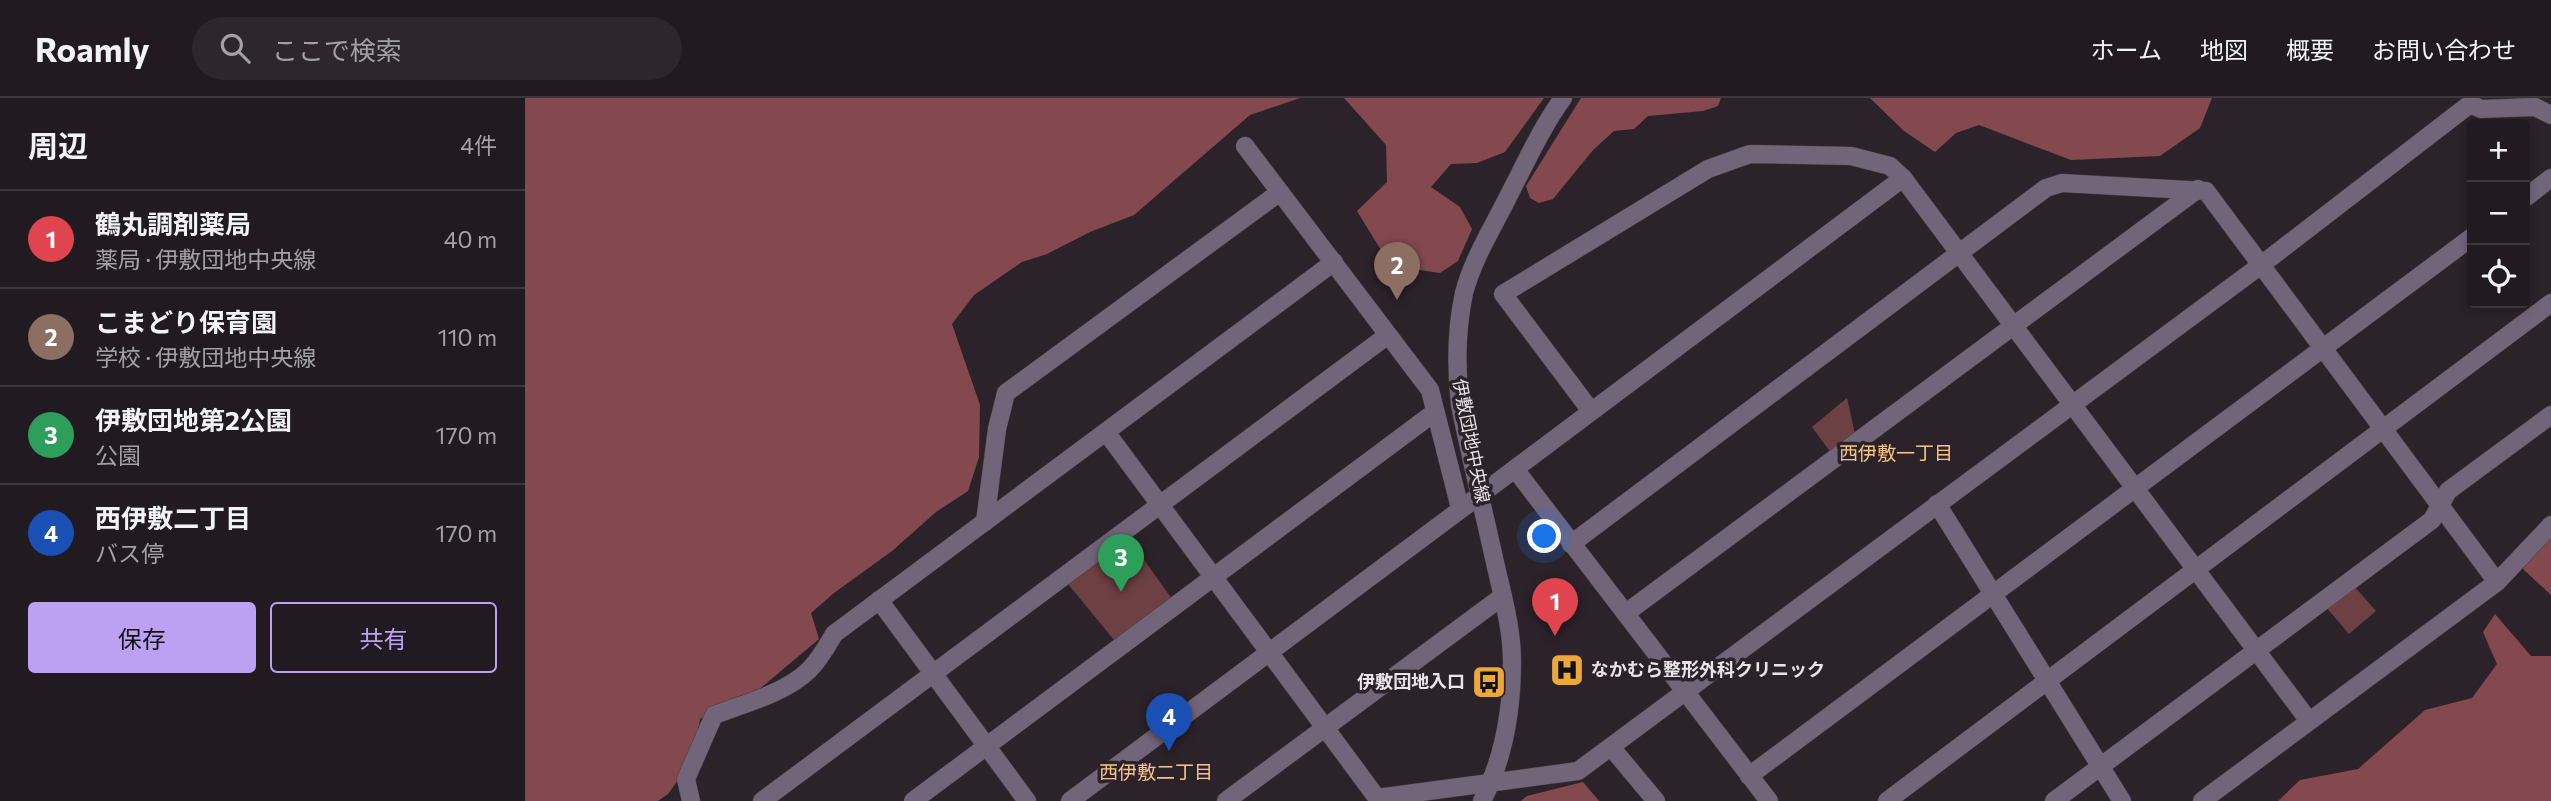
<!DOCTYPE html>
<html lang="ja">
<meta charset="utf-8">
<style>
:root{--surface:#211a20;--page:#2d272d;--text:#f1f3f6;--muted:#a2a1a5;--line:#3e383e;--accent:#bca0f2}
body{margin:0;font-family:Commissioner,"Noto Sans JP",sans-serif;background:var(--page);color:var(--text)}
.controls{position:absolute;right:21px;top:21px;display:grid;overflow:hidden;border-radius:7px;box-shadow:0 4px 10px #0003}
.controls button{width:63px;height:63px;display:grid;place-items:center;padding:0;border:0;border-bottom:2px solid var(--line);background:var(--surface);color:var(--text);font:35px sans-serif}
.you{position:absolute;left:1020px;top:439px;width:24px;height:24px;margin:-18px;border:5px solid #fff;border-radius:50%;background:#1a73e8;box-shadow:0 0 0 10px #1a73e833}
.badge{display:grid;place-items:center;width:46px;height:46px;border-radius:50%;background:var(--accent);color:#fff;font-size:23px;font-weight:700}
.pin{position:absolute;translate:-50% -58px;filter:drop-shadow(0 2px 4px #0008)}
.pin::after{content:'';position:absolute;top:37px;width:24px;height:21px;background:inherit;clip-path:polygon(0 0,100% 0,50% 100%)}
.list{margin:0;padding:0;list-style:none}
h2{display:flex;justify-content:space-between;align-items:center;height:91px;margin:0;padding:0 28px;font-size:30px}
h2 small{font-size:23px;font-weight:400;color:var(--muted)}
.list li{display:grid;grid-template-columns:46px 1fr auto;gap:21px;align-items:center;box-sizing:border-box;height:98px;padding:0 28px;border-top:2px solid var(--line)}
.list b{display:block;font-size:26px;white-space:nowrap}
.list p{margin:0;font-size:23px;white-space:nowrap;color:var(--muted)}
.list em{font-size:23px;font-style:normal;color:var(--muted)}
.actions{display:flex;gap:14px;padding:21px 28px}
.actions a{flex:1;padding:16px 0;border:2px solid var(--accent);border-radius:7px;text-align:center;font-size:24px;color:var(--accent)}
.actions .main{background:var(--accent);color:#111}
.icon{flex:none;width:38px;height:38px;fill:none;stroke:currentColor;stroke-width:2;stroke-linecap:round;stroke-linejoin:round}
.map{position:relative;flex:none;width:2026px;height:703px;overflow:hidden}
header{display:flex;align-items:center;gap:42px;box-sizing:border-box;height:98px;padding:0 35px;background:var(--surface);border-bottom:2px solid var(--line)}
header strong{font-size:33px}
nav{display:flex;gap:38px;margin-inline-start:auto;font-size:24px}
.search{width:490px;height:63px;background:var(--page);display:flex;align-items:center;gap:18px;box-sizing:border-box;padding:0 24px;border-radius:38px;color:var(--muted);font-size:26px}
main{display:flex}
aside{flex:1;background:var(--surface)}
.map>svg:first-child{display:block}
.green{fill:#6d4043}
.forest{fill:#84494e}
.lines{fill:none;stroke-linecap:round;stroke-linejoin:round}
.minor-casing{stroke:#473e45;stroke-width:19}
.tertiary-casing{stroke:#473e45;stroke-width:19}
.minor{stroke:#736579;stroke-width:18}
.tertiary{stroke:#736579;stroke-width:18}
.labels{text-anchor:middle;stroke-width:7;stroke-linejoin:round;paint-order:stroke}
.street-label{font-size:18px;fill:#eae4e8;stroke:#2c232a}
.poi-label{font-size:18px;font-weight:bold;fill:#eae4e8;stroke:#2c232a;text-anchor:start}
.neighbourhood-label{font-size:19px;fill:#f5c683;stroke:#2c232a}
</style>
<header>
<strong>Roamly</strong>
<div class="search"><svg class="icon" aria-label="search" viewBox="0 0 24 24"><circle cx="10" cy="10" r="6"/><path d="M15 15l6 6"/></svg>ここで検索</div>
<nav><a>ホーム</a><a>地図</a><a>概要</a><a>お問い合わせ</a></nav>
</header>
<main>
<aside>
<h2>周辺<small>4件</small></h2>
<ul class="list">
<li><span class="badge" style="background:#e0444e">1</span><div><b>鶴丸調剤薬局</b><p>薬局 · 伊敷団地中央線</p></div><em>40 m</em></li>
<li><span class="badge" style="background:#8d6e63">2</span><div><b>こまどり保育園</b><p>学校 · 伊敷団地中央線</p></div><em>110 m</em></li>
<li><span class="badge" style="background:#2e9e5b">3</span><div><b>伊敷団地第2公園</b><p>公園</p></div><em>170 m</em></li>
<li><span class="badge" style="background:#1a4fb4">4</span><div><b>西伊敷二丁目</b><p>バス停</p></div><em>170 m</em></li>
</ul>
<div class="actions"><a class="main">保存</a><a>共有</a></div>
</aside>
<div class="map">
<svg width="2026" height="703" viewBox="0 0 2026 703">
<rect width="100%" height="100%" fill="#2c232a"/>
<g class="green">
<path d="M1322,300l8,36 -24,19 -19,-26z"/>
<path d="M604,441l43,60 -58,41 -46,-56z"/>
<path d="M1828,487l23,26 -27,23 -23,-27z"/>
</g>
<g class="forest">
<path d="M0,0h775l-50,17 -116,100 -44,17 -43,22 -25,8 -48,33 -22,29 28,81 -1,52 -11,34 -32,21 -44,39 -58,42 -23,20 8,26 -70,59 -23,6 -26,15 -6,39 -26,36 -10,7h-133z"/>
<path d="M819,0h200l-39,54 -28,11 -26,1 -20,23 29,20 12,22 -14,32 -18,12 -20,-3 -36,-15 -27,-44 30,-29 -1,-37z"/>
<path d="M1056,0h140l-3,8 -15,5 -55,5 -14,13 -20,2 -21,19 -40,49 -14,4 -9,-5 -4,-12z"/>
<path d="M1345,0h342l-12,30 -40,28 -89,4 -92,-35 -23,8 -21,19 -31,-21z"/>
<path d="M2026,437v60l-28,-26 6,-11z"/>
<path d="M1970,516l36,42h20v145h-273l22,-21 58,-11 67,-59 47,-12 25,-34 -14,-32z"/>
<path d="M1058,684l16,19h-78l6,-5z"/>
</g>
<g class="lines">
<g class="minor-casing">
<g id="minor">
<path d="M720,48l185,244 30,118"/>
<path d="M2000,100l26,-20"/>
<path d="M1066,313l-88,-117 205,-125 42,-15 101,2 39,10 13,12"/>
<path d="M581,334l271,366 201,-27 683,-506 209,-161 11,5 54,-2 16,8"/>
<path d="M990,371l254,332"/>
<path d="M955,397l423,-317 406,543"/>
<path d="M1412,406l185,297"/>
<path d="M460,424l12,-93 9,-36 274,-201"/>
<path d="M1046,446l475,-356 16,-5 144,8 291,391"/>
<path d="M354,502l148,201"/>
<path d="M1101,515l572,-424"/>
<path d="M1086,649l45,54"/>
<path d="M1224,678l723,-539"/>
<path d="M166,703l-5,-22 28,-64c29,-11 72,-22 95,-45 11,-11 18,-24 25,-36l500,-372"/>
<path d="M237,703l626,-466"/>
<path d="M388,703l522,-389"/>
<path d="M701,703l277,-205"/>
<path d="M1362,703l664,-498"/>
<path d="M1529,703l378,-281 16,-29 103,-76"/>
<path d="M1677,703l295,-219 54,-57"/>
</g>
</g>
<g class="tertiary-casing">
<g id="tertiary">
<path d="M545,703l410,-306"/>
<path d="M957,703c22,-43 30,-92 30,-140 0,-31 -9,-64 -16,-94 -12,-54 -25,-108 -36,-162 -4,-37 -4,-75 4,-112 9,-35 31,-69 47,-102 16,-31 31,-64 52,-93"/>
</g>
</g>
<use href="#minor" class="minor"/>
<use href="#tertiary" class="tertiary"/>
</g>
<defs>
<g id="hospital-square" transform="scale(1.75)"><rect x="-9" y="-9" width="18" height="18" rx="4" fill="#eda83b" stroke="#2c232a"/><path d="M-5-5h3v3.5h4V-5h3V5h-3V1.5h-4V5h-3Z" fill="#111"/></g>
<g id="bus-square" transform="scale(1.75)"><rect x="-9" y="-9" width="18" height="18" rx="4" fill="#eda83b" stroke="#2c232a"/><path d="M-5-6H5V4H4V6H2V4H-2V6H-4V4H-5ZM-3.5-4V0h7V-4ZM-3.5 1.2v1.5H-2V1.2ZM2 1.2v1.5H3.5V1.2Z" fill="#111"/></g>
</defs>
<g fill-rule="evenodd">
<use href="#hospital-square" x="1042" y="572"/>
<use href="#bus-square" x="964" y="584"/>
</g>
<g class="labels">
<g class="street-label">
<text transform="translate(946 343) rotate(79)" y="6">伊敷団地中央線</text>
</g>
<g class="poi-label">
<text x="1066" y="578">なかむら整形外科クリニック</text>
<text x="940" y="590" text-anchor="end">伊敷団地入口</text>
</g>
<g class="neighbourhood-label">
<text x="1371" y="362">西伊敷一丁目</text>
<text x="631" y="681">西伊敷二丁目</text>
</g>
</g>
</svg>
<div class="controls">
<button>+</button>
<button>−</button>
<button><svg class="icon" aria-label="locate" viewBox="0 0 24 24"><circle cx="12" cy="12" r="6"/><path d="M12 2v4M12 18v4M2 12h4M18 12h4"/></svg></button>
</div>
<div class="you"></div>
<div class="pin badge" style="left:1030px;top:538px;background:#e0444e">1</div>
<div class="pin badge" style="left:872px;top:202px;background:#8d6e63">2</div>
<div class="pin badge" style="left:596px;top:494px;background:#2e9e5b">3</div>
<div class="pin badge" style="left:644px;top:653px;background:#1a4fb4">4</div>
</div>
</main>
